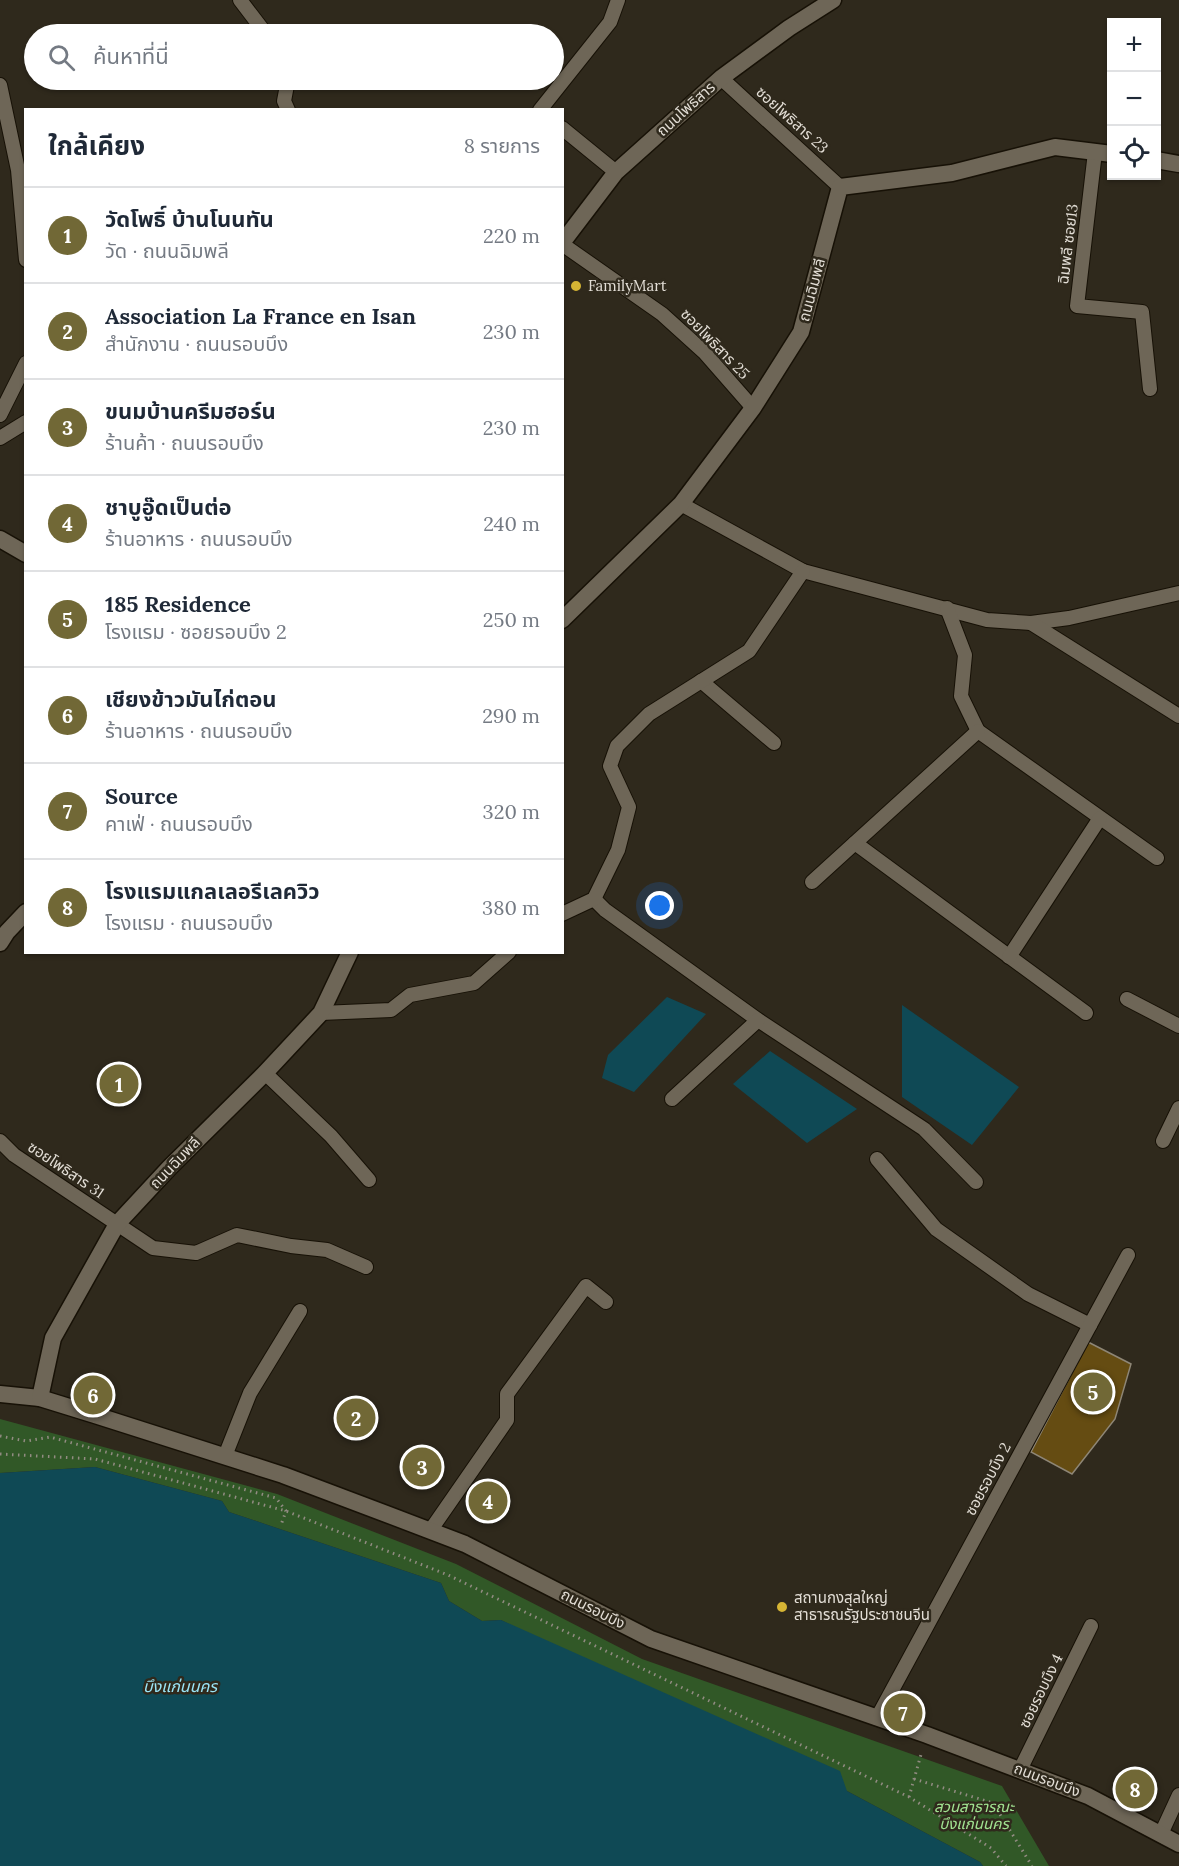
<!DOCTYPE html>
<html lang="th">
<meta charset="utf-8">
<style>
:root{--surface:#fff;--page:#f2f2f3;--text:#1f2937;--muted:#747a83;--line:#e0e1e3;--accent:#716836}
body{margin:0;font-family:Lora,"Noto Sans Thai",serif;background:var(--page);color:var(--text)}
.controls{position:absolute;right:18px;top:18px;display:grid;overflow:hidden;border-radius:0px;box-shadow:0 2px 4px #0004}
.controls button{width:54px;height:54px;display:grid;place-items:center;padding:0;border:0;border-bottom:2px solid var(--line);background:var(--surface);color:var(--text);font:30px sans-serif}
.you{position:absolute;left:660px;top:906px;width:21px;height:21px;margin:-15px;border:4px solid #fff;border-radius:50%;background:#1a73e8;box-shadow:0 0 0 9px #1a73e833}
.badge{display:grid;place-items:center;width:39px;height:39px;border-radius:50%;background:var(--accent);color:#fff;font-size:20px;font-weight:700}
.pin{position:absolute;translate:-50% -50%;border:3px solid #fff;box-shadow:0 2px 6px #0006}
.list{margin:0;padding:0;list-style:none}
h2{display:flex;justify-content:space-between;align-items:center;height:78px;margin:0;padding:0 24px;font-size:26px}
h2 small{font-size:20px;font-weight:400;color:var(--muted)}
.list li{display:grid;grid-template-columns:39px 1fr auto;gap:18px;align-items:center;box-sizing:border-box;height:96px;padding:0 24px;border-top:2px solid var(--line)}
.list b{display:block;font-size:22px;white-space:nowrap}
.list p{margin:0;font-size:20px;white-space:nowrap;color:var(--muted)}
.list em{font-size:20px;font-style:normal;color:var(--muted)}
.icon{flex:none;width:33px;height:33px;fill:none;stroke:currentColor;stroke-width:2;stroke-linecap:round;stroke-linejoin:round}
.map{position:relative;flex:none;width:1179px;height:1866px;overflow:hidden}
.search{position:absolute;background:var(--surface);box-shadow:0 2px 4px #0004;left:24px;top:24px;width:540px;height:66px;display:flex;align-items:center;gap:15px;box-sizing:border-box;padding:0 21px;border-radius:33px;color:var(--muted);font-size:22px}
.panel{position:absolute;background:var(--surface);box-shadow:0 2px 4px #0004;left:24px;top:108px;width:540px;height:846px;border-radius:0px}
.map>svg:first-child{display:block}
.green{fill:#315827}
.water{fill:#0f4955}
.building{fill:#654c12;stroke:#8e8676;stroke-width:1.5}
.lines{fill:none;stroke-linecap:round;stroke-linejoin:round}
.minor-casing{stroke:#171106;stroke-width:16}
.tertiary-casing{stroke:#171106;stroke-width:19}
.path{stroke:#928c82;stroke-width:3;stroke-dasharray:1.5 4.5;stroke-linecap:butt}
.minor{stroke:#6e6657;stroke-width:14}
.tertiary{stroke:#6e6657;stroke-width:16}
.poi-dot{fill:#d6b534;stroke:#2f291c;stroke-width:2}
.labels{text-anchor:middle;stroke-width:5;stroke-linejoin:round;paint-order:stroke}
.street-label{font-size:15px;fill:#e3ded6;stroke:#2f291c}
.poi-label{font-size:15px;fill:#e3ded6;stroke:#2f291c;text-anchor:start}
.park-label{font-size:15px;font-style:italic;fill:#a1e391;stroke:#2f291c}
.water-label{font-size:16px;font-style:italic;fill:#9ae5f7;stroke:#2f291c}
</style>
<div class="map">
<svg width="1179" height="1866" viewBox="0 0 1179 1866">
<rect width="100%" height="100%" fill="#2f291c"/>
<path class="green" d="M0,1419l277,75 179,70 186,95 360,127 47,80h-66l-3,-4 -133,-71 -346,-171 -19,1 -33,-20 -8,-18 -212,-71 -7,-11 -127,-34 -95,6z"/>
<g class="water">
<path d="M667,997l39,17 -72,78 -32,-14 6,-23z"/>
<path d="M902,1005l117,82 -47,58 -70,-48z"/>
<path d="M770,1051l87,58 -50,34 -74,-59z"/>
<path d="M95,1467l127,34 7,11 212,71 8,18 33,20 19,-1 339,151 7,20 133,71 3,4h-983v-393z"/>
</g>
<path class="building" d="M1088,1342l43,22 -16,55 -43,55 -41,-22z"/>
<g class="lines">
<g class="minor-casing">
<g id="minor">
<path d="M240,0l26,34"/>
<path d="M721,78l119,109"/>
<path d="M0,85l18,85 8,90"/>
<path d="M288,110l-4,-9 4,-21"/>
<path d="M540,110l70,-88 8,-22"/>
<path d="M562,128l54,44"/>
<path d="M1095,152l-18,154 65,6 8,77"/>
<path d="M562,244l100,70 42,38 49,56"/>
<path d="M0,415l26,-52"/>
<path d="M0,438l26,-16"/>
<path d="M681,504l122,67 184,49 44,3 38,-5 110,-25"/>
<path d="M947,608l18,47 -4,41 17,35 179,127"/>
<path d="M1031,623l148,93"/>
<path d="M701,681l73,62"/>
<path d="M855,843l231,170"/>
<path d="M812,882l166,-151"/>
<path d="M594,899l11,11 153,110 166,109 52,53"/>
<path d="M562,914l32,-15 24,-49 11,-43 -19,-41 7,-20 32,-32 100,-63 54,-80"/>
<path d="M1009,957l91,-139"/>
<path d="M1127,999l52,27"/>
<path d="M321,1013l70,-3 19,-15 64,-12 35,-31"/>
<path d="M265,1073l66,63 38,44"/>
<path d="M672,1099l86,-79"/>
<path d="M0,1141l14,14 139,93 43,5 41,-18 54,11 36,4 39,17"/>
<path d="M1163,1141l16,-33"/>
<path d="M877,1159l59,70 92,65 62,31"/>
<path d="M225,1456l25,-63 50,-82"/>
<path d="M430,1531l77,-111v-26l79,-108 20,16"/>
<path d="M877,1718l251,-463"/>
<path d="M1020,1770l71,-144"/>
<path d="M1161,1834l18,-39"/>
</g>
</g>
<g class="tertiary-casing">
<g id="tertiary">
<path d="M1156,160l23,4"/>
<path d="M562,243l54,-71 105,-94 68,-50 44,-28"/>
<path d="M0,539l26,15"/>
<path d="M562,620l119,-116 72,-96 48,-76 39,-145 112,-14 103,-26 57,7"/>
<path d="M0,943l7,-11 19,-20"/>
<path d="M0,1394l40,4 55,17 188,60 106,40 76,29 186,95 276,96 161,61 91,48"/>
<path d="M40,1398l13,-60 64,-114 52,-56 96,-95 56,-60 29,-61"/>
</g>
</g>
<g class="path">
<path d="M0,1436l26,5 24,-4 226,61 10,13 -5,14"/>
<path d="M0,1454l95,5 191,52 162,64 461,222 82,51 15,18"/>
<path d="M914,1779l79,24 39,63"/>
<path d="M909,1797l13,-46"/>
</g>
<use href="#minor" class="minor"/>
<use href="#tertiary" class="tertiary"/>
</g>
<g class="poi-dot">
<circle cx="576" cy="286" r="6"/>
<circle cx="782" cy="1607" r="6"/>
</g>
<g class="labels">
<g class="street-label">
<text transform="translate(686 109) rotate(-42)" y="5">ถนนโพธิสาร</text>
<text transform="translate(792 120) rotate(42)" y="5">ซอยโพธิสาร 23</text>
<text transform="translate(1068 244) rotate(-83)" y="5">ฉิมพลี ซอย13</text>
<text transform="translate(812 290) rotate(-75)" y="5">ถนนฉิมพลี</text>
<text transform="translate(715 344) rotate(46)" y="5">ซอยโพธิสาร 25</text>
<text transform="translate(175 1163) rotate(-46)" y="5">ถนนฉิมพลี</text>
<text transform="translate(66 1170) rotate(34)" y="5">ซอยโพธิสาร 31</text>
<text transform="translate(988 1479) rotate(-62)" y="5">ซอยรอบบึง 2</text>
<text transform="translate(593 1609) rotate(27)" y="5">ถนนรอบบึง</text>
<text transform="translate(1041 1691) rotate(-64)" y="5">ซอยรอบบึง 4</text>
<text transform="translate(1047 1780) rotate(21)" y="5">ถนนรอบบึง</text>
</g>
<g class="poi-label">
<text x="588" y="291">FamilyMart</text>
<text x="794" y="1603">สถานกงสุลใหญ่<tspan x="794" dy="17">สาธารณรัฐประชาชนจีน</tspan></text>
</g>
<g class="park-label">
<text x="974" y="1812">สวนสาธารณะ<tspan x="974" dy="17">บึงแก่นนคร</tspan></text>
</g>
<g class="water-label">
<text x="180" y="1692">บึงแก่นนคร</text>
</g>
</g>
</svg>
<div class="controls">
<button>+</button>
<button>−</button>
<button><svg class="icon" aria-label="locate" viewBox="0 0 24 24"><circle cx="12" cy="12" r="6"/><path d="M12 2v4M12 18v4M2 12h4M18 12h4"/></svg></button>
</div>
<div class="you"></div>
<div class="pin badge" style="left:119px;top:1084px">1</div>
<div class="pin badge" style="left:356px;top:1418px">2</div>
<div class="pin badge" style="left:422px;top:1467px">3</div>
<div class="pin badge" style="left:488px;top:1501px">4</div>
<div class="pin badge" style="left:1093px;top:1392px">5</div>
<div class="pin badge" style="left:93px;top:1395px">6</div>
<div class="pin badge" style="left:903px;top:1713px">7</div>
<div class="pin badge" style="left:1135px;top:1789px">8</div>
<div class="search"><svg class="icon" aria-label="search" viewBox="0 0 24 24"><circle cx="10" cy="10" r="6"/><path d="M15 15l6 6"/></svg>ค้นหาที่นี่</div>
<section class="panel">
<h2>ใกล้เคียง<small>8 รายการ</small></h2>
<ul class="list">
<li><span class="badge">1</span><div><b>วัดโพธิ์ บ้านโนนทัน</b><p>วัด · ถนนฉิมพลี</p></div><em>220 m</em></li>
<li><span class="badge">2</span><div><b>Association La France en Isan</b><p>สำนักงาน · ถนนรอบบึง</p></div><em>230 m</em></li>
<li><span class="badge">3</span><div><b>ขนมบ้านครีมฮอร์น</b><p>ร้านค้า · ถนนรอบบึง</p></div><em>230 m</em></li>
<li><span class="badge">4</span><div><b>ชาบูอู๊ดเป็นต่อ</b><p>ร้านอาหาร · ถนนรอบบึง</p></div><em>240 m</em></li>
<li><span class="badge">5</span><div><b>185 Residence</b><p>โรงแรม · ซอยรอบบึง 2</p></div><em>250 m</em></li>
<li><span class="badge">6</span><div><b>เชียงข้าวมันไก่ตอน</b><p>ร้านอาหาร · ถนนรอบบึง</p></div><em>290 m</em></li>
<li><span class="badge">7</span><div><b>Source</b><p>คาเฟ่ · ถนนรอบบึง</p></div><em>320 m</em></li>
<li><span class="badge">8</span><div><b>โรงแรมแกลเลอรีเลควิว</b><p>โรงแรม · ถนนรอบบึง</p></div><em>380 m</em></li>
</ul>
</section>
</div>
